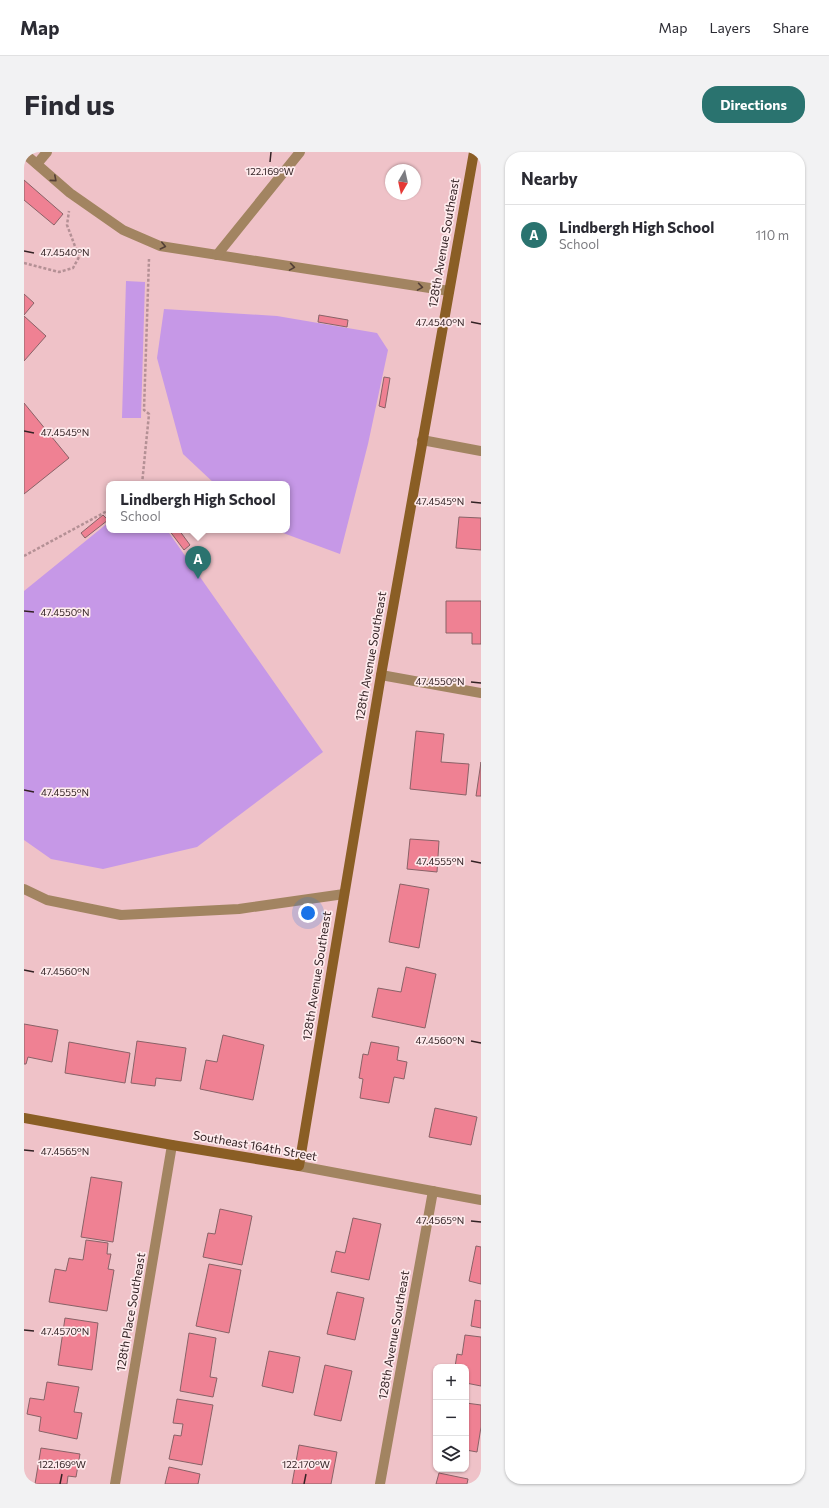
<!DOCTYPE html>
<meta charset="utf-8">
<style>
:root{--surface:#fff;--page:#f2f2f3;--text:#2b2b33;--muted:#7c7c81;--line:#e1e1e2;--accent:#2a736f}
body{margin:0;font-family:Commissioner,sans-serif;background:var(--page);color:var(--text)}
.controls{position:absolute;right:12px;bottom:12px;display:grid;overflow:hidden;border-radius:8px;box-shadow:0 1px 3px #0004}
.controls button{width:36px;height:36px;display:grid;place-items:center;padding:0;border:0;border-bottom:1px solid var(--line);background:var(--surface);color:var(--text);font:20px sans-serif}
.compass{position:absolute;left:361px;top:12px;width:36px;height:36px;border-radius:50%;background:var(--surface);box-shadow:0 1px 3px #0004;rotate:189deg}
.you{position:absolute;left:284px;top:761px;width:14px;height:14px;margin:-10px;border:3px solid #fff;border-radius:50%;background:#1a73e8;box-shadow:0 0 0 6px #1a73e833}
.badge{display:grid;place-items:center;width:26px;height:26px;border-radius:50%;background:var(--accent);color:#fff;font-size:13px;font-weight:700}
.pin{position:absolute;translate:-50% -33px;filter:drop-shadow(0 1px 2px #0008)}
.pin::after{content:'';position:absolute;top:21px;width:14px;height:12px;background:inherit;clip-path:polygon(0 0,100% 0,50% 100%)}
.popup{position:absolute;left:82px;top:329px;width:184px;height:52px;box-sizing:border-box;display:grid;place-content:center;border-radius:8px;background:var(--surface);filter:drop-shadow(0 1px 3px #0005);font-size:13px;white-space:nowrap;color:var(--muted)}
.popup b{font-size:15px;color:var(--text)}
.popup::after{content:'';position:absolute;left:50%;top:100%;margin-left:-8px;border:8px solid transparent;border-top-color:var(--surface)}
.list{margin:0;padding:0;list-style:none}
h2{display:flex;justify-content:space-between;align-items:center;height:52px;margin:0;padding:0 16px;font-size:17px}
h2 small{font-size:13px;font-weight:400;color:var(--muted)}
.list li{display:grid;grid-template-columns:26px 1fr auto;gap:12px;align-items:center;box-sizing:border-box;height:60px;padding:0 16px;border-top:1px solid var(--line)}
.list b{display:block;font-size:15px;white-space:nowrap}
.list p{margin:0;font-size:13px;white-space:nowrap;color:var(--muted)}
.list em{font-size:13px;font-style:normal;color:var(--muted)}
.icon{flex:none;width:22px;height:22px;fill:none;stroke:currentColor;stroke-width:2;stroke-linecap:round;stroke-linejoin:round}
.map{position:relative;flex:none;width:457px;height:1332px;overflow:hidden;border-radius:16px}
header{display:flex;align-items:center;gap:24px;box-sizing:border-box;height:56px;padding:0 20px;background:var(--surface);border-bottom:1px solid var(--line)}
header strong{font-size:19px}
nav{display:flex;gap:22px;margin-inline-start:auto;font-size:14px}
.intro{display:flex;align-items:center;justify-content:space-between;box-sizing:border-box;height:96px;padding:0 24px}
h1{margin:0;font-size:28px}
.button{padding:10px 18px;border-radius:16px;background:var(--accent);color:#fff;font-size:14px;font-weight:700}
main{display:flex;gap:24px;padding:0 24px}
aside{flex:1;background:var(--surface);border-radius:16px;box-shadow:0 1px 3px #0004}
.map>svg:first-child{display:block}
.green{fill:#c698e7}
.building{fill:#ef8193;stroke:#896267}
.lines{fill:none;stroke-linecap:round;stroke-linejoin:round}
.path{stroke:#b49095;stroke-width:2.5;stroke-dasharray:3 2;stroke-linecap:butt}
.lane{stroke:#a28461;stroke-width:10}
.street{stroke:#a28461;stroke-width:10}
.secondary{stroke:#8a5e25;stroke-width:10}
.oneway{stroke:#543f36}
.ticks{fill:none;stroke:#332224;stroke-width:1.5}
.labels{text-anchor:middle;stroke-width:3.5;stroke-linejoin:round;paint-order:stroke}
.street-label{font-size:12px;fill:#332224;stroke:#feebed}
.ticks-label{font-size:10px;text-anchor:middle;fill:#332224;stroke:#feebed;stroke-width:3.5;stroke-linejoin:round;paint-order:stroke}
</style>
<header>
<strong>Map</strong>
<nav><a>Map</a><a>Layers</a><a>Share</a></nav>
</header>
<div class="intro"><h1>Find us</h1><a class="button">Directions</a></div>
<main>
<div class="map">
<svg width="457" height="1332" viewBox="0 0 457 1332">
<rect width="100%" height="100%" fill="#efc2c8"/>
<g class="green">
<path d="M102,129l19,1 -4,136h-19z"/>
<path d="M140,157l113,7 100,17 11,17 -20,94 -28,110 -65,-24h12v-46h-72l-32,-30 -26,-96z"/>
<path d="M85,370v8h58l156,222 -126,95 -94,22 -52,-10 -27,-19v-249z"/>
</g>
<g class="building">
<path d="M0,28l39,34 -9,11 -30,-25z"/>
<path d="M0,142l10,9 -10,12z"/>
<path d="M295,163l29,5 -1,7 -29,-5z"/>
<path d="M0,164l22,20 -22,25z"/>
<path d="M360,225l6,1 -5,30 -6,-2z"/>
<path d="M0,251l45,55 -45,36z"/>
<path d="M79,363l5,5 -23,18 -4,-5z"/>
<path d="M435,365l22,1v32l-25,-2z"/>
<path d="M145,378h10l11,15 -6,5z"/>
<path d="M422,449h35v43h-9v-11h-26z"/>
<path d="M392,579l28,3 -3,28 28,2 -3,31 -56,-6z"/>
<path d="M457,610v34h-5z"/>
<path d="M386,687l29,2 -2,31 -30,-3z"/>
<path d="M376,732l29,5 -10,59 -30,-6z"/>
<path d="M382,815l30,7 -11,54 -53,-11 6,-29 23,4z"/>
<path d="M0,872l34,6 -6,32 -24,-5 -2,7h-2z"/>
<path d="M199,883l41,10 -11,55 -53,-11 6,-29 11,2z"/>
<path d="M113,889l49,7 -5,33 -25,-3 -1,8 -24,-3z"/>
<path d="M45,890l61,11 -5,30 -60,-10z"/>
<path d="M347,890l28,5 -2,13 10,2 -3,17 -10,-2 -5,26 -29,-5 3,-19 -4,-1 4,-24 5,1z"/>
<path d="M411,956l42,9 -6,28 -42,-8z"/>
<path d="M67,1025l31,5 -9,60 -32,-5z"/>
<path d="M196,1057l32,7 -10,49 -39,-8 5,-24 7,1z"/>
<path d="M329,1066l28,6 -12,56 -38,-8 5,-21 9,2z"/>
<path d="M62,1088l22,3 -1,11h4l-3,15 6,1 -7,41 -58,-9 6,-33 11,2 3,-13 14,2z"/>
<path d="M452,1094l5,1v37l-12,-3z"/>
<path d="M185,1112l32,6 -12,63 -33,-7z"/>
<path d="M313,1140l27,6 -9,42 -28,-6z"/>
<path d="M451,1148l6,1v27l-10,-2z"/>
<path d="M41,1166l33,5 -6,47 -34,-5z"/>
<path d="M165,1181l27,5 -6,39 7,1 -4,19 -33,-6z"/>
<path d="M441,1183l16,2v49l-15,-3v-16h-11l2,-13 5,1z"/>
<path d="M245,1199l31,6 -7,36 -31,-7z"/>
<path d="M301,1213l27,6 -11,50 -27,-6z"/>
<path d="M23,1230l32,5 -5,25 8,1 -5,26 -38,-8 2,-14 -14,-3 3,-16 14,2z"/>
<path d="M153,1247l36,6 -11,60 -33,-6 5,-24 7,1 2,-12 -10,-1z"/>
<path d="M442,1251l15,2v22l-4,25 -11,-2z"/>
<path d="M275,1293l38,7 -6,32h-39z"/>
<path d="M17,1296l39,6 -4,23 -8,-1 -1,8h-32z"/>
<path d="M145,1315l31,7 -2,10h-33z"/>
<path d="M415,1321l29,6 -1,5h-31z"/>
</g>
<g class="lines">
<g class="path">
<path d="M0,111l35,9 14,-4 6,-11 -12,-32 2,-14"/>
<path d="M118,332l7,-70 -5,-4 5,-151"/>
<path d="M0,404l85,-46"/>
</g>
<g class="lane">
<path d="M0,1l46,40 53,37 37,16 289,45"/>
<path d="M13,12l10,-12"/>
<path d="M193,103l83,-103"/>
<path d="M0,737l23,11 74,15 118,-6 105,-15"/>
</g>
<g class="street">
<path d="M398,288l59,11"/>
<path d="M357,523l100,18"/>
<path d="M275,1014l182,34"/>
<path d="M91,1332l57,-339"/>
<path d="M356,1332l53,-293"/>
</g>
<path class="secondary" d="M0,966l148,27 127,21 82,-491 93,-523"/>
</g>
<defs><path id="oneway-chevron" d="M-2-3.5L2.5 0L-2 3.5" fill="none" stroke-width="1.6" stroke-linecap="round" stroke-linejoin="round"/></defs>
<g class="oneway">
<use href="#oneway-chevron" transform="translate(30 27) rotate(41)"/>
<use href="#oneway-chevron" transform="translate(139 94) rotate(13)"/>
<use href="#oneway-chevron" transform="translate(268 115) rotate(9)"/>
<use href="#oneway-chevron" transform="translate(396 135) rotate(9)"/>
</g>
<path class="ticks" d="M246,10l1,-10M0,99l10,2M447,170l10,2M0,279l10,2M447,350l10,1M0,459l10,1M447,530l10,1M0,638l10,2M447,709l10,2M0,818l10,2M447,889l10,2M0,998l10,1M447,1069l10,1M0,1178l10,1M36,1332l2,-10M280,1332l2,-10"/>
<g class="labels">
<g class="street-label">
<text transform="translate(420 91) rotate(-80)" y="4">128th Avenue Southeast</text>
<text transform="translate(347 504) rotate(-80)" y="4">128th Avenue Southeast</text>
<text transform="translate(293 824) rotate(-81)" y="4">128th Avenue Southeast</text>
<text transform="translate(231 994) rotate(10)" y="4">Southeast 164th Street</text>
<text transform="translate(107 1160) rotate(-80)" y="4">128th Place Southeast</text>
<text transform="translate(370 1183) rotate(-80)" y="4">128th Avenue Southeast</text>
</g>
</g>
<g class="ticks-label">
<text x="246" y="23">122.169°W</text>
<text x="41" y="104">47.4540°N</text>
<text x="416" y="174">47.4540°N</text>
<text x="41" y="284">47.4545°N</text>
<text x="416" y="353">47.4545°N</text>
<text x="41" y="464">47.4550°N</text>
<text x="416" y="533">47.4550°N</text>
<text x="41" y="644">47.4555°N</text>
<text x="416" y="713">47.4555°N</text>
<text x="41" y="823">47.4560°N</text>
<text x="416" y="892">47.4560°N</text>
<text x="41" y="1003">47.4565°N</text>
<text x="416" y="1072">47.4565°N</text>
<text x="41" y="1183">47.4570°N</text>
<text x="38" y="1316">122.169°W</text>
<text x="282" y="1316">122.170°W</text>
</g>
</svg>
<div class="controls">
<button>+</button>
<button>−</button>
<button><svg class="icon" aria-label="layers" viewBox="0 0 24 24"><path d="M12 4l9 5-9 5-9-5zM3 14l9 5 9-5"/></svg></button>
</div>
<svg class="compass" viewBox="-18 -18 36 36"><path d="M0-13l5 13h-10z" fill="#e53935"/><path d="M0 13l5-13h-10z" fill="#7c7c81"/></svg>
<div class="you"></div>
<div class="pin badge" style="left:174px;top:427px">A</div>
<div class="popup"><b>Lindbergh High School</b>School</div>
</div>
<aside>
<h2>Nearby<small></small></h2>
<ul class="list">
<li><span class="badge">A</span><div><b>Lindbergh High School</b><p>School</p></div><em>110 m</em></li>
</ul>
</aside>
</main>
